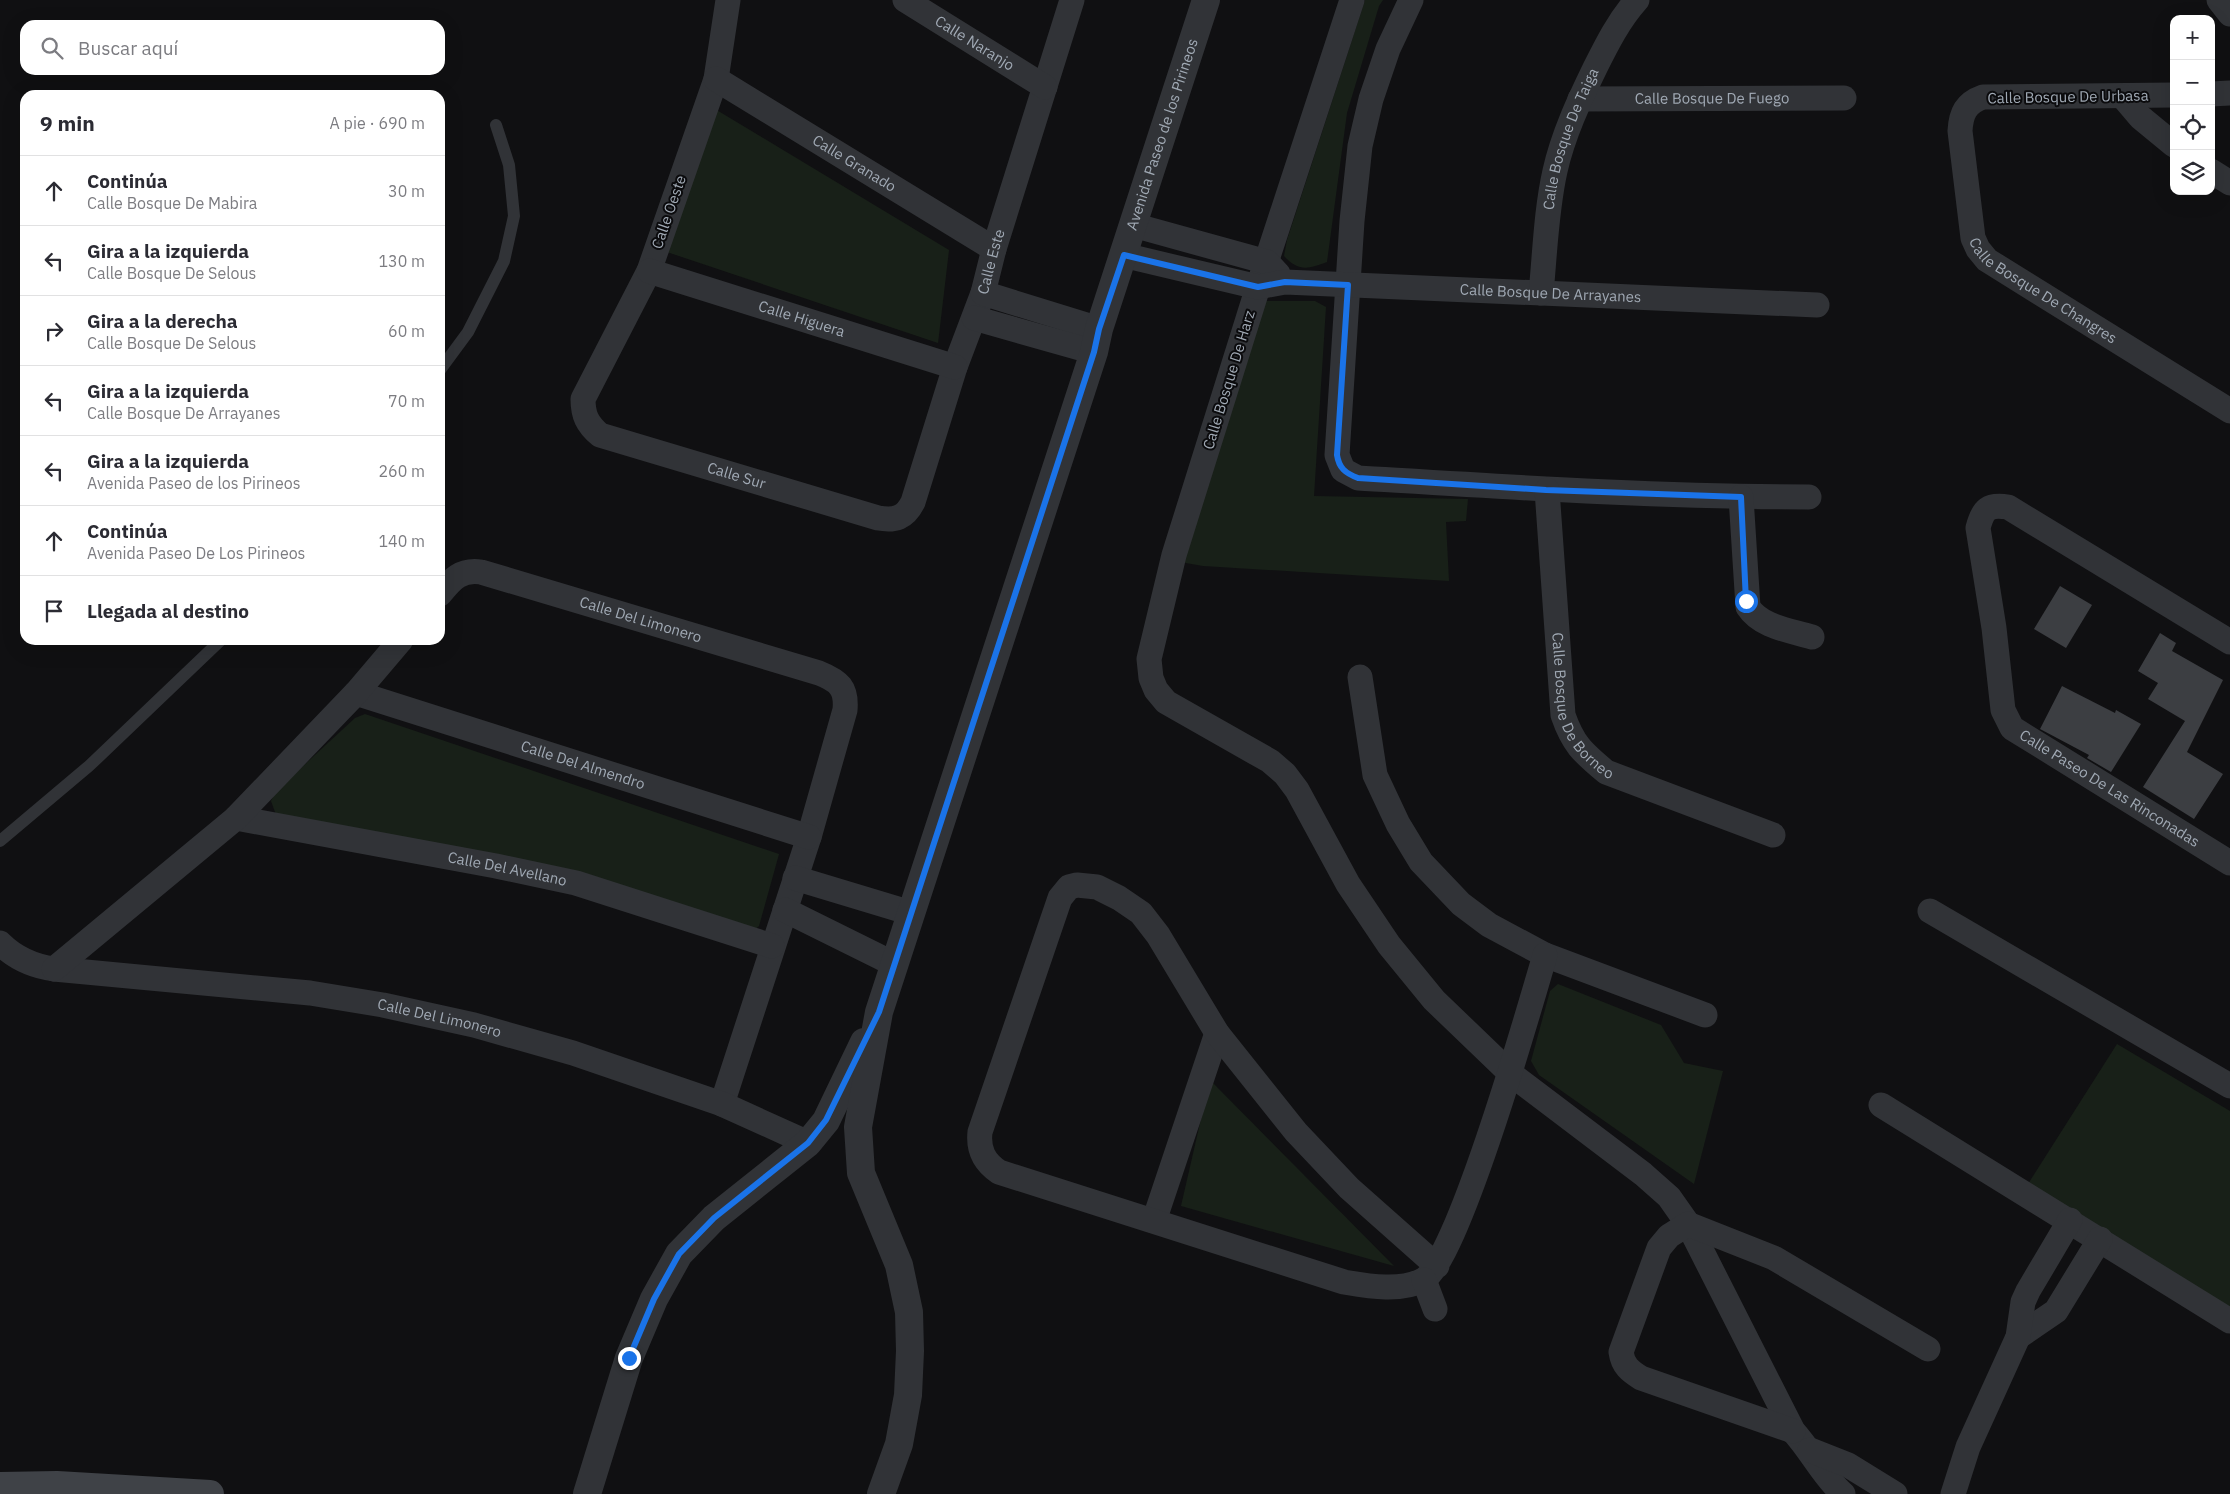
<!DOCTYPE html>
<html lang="es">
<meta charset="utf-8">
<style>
:root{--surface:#fff;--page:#f2f2f3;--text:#2b2b33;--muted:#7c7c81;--line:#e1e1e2}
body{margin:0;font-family:"IBM Plex Sans",sans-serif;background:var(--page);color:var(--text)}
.controls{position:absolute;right:15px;top:15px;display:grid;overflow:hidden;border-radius:10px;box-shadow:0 5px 20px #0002}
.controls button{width:45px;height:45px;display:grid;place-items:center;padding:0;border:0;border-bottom:1px solid var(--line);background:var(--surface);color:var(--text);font:25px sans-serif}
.stop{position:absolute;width:15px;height:15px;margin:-11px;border:4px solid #1a73e8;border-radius:50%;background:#fff}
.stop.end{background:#1a73e8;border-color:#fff;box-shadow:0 1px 5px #0008}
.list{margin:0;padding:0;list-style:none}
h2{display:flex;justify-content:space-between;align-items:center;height:65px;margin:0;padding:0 20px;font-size:21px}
h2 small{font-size:16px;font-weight:400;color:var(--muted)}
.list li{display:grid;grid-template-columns:32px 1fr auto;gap:15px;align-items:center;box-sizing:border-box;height:70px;padding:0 20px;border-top:1px solid var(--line)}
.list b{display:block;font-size:19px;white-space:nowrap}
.list p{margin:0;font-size:16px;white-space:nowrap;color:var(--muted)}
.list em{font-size:16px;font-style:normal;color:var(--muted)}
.icon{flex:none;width:28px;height:28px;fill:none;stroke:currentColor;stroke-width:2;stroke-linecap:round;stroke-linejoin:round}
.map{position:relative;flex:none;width:2230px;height:1494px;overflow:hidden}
.search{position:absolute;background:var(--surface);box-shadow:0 5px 20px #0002;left:20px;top:20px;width:425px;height:55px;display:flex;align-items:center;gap:12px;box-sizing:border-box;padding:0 18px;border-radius:15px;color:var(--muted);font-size:19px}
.panel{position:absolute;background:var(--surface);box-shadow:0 5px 20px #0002;left:20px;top:90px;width:425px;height:555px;border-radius:15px}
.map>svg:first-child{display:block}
.green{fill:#182018}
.building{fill:#3c3e42}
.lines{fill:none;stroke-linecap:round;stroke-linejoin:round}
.service{stroke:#313337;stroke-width:12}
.minor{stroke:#313337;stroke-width:25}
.tertiary{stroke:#313337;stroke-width:28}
.secondary{stroke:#3f4247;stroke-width:28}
.route{stroke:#1a73e8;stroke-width:6}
.labels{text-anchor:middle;stroke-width:4;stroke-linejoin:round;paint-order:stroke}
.street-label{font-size:15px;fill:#a0a9b4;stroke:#0b0b0d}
</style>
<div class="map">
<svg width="2230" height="1494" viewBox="0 0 2230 1494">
<rect width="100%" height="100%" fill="#101012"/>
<g class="green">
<path d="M1365,0h18l-4,6 -32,107 -20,149c-19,7 -28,10 -43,-6l3,-16z"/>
<path d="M705,103l244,147 -11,93 -277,-93z"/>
<path d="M1265,301h50l11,6 -12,189 154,3 -2,22 -20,1 3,59 -246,-15 -23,-4z"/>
<path d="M365,714l414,140 -20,72 -9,8 -472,-114 -7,-19 5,-10 79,-73z"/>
<path d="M1558,984l103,41 23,38 39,8 -29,113 -155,-109 -8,-14 19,-70z"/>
<path d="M2117,1044l113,67v197l-202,-124z"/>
<path d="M1210,1080l184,186 -213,-60z"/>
</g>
<g class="building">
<path d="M2060,586l32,19 -26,43 -32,-19z"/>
<path d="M2160,633l16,10 -4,8 51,29 -36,72 36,22 -29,45 -51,-32 42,-66 -37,-22 10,-16 -20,-12z"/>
<path d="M2062,686l53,27 1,-3 25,14 -30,48 -24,-14 2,-3 -49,-26z"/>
</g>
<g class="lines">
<g class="service">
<path d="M440,370l28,-38 36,-71 10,-45 -5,-51 -13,-40"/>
<path d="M0,841l89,-75 132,-126"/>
</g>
<g class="minor">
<path id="s1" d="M728,0l-12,79 -67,192 -66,128c0,16 4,25 17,36l278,83c17,3 27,0 35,-16l42,-135 28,-74 11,-44 78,-249"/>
<path id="s2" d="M905,0l140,87"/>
<path d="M1352,0l-94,287 -84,268 -25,104 2,19 5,12 10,12 104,59 15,13 12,16 51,94 41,61 45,55 77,74 132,100 26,23 19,27 105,207c19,21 30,45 50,63"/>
<path d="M1411,0l-23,49 -17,50 -11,47 -8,75 -15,234 6,15 15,8c150,9 301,19 451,19"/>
<path d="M2219,0l11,14"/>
<path id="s3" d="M716,79l278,170"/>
<path d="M2211,94l19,-1"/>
<path id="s4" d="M2174,95l-191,2c-17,6 -22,16 -23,34l13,107 5,11 9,11 243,151"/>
<path d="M2123,97l17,20 34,28"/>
<path id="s5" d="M1580,99l264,-1"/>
<path d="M2211,171l19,12"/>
<path d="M1133,225l134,37 11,12"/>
<path id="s6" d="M1123,255l135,32 27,-5 532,23"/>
<path id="s7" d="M649,271l306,96"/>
<path d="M983,293l116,36"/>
<path id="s8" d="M1541,293c4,-40 5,-82 14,-122 8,-36 24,-70 40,-103 12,-24 24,-48 42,-68"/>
<path d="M974,318l120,34"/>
<path id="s9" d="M1547,490l16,225c10,29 19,37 43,57l167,63"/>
<path d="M1741,497l7,110c13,20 41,23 64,30"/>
<path id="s10" d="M440,594c12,-15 21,-25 41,-22l338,101c20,8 28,15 26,37l-36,127 -87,267"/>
<path id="s11" d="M2230,642l-222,-135c-20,-3 -25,2 -30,21l16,100 9,82 9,18 218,135"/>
<path d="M1360,677l15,98 23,49 23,38 40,42 28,21 56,30 160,60"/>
<path id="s12" d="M356,693l453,144"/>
<path id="s13" d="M236,818l260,48 80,17 196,63"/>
<path d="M795,878l116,35"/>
<path d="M785,910l109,54"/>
<path d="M1930,911l300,175"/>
<path id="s14" d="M0,943c15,15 33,23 54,26l256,24 73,12 91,20 99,28 149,51 86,39"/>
<path d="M54,969l182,-151 120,-125 45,-53"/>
<path d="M1881,1105l349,216"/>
<path d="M1154,1221l63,-188"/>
<path d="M1437,1266l-88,-78 -53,-56 -79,-99 -59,-98 -17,-22 -22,-15 -22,-11 -20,-2 -8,2 -9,11 -80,234c-2,18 4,30 19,40l345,110c24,4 56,10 79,-2 34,-17 108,-277 122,-325"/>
<path d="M1424,1280l11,29"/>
<path d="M2018,1337l38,-26 44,-72"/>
<path d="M1793,1431l-152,-53c-11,-7 -18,-12 -20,-26l38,-104 10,-12 19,-12 86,34 154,91"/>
<path d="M1810,1450l38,15 47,29"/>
<path d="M1953,1494l15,-47 50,-110 5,-35 5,-11 42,-71"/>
</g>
<g class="tertiary">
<path d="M587,1494l42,-136 25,-59 25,-45 35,-36 94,-75 18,-22 38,-79"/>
<path id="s15" d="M881,1494l18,-50 9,-49 2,-44 -1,-39 -10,-47 -38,-92 -3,-46 21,-115 215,-660 5,-23 107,-329"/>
</g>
<path class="secondary" d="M0,1486l57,-1 153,9"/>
</g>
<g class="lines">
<path class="route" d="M629,1358l25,-59 25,-45 35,-36 94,-75 18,-23 53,-108 215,-660 5,-23 25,-74 134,32 27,-5 63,3 -11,170c2,13 8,18 21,23l188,12 195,7 5,104"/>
</g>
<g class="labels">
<g class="street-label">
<text dy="5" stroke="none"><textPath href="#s2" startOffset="82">Calle Naranjo</textPath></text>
<text transform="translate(2068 97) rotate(-1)" y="5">Calle Bosque De Urbasa</text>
<text dy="5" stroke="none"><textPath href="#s5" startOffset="132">Calle Bosque De Fuego</textPath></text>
<text dy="5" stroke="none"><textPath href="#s15" startOffset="1419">Avenida Paseo de los Pirineos</textPath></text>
<text dy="5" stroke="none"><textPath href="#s8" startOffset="158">Calle Bosque De Taiga</textPath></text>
<text dy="5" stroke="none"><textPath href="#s3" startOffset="162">Calle Granado</textPath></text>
<text transform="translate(669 212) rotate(-71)" y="5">Calle Oeste</text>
<text dy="5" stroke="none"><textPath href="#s1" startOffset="1054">Calle Este</textPath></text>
<text dy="5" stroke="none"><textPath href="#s4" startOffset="432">Calle Bosque De Changres</textPath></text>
<text dy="5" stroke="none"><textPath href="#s6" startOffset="432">Calle Bosque De Arrayanes</textPath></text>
<text dy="5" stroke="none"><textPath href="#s7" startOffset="160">Calle Higuera</textPath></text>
<text transform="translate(1229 380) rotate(-73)" y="5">Calle Bosque De Harz</text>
<text dy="5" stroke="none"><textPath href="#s1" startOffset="611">Calle Sur</textPath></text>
<text dy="5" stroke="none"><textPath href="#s10" startOffset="216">Calle Del Limonero</textPath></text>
<text dy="5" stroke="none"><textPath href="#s9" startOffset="224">Calle Bosque De Borneo</textPath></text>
<text dy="5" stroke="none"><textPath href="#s12" startOffset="238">Calle Del Almendro</textPath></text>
<text dy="5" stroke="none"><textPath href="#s11" startOffset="621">Calle Paseo De Las Rinconadas</textPath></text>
<text dy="5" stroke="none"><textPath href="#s13" startOffset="276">Calle Del Avellano</textPath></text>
<text dy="5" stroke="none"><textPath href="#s14" startOffset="450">Calle Del Limonero</textPath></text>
</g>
</g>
</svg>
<div class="controls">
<button>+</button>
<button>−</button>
<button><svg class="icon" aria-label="locate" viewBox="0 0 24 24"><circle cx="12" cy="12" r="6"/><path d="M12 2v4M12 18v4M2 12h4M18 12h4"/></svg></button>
<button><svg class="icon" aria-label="layers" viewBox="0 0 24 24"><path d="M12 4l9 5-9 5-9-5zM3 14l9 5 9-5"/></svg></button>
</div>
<div class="stop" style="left:1746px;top:601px"></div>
<div class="stop end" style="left:629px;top:1358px"></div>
<div class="search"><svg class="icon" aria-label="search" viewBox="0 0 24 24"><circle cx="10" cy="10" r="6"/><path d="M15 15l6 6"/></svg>Buscar aquí</div>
<section class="panel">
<h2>9 min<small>A pie · 690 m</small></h2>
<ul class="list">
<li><svg class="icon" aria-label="ahead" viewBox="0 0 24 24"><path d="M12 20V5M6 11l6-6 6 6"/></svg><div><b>Continúa</b><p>Calle Bosque De Mabira</p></div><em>30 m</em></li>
<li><svg class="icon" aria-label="left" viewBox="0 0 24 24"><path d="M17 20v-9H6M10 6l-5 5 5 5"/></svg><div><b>Gira a la izquierda</b><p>Calle Bosque De Selous</p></div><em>130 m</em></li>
<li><svg class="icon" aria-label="right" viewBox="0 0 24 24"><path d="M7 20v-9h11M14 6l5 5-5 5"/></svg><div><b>Gira a la derecha</b><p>Calle Bosque De Selous</p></div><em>60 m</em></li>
<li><svg class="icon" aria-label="left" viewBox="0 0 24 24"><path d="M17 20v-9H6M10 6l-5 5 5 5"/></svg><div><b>Gira a la izquierda</b><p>Calle Bosque De Arrayanes</p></div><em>70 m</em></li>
<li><svg class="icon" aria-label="left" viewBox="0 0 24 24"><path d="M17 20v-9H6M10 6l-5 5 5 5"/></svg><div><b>Gira a la izquierda</b><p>Avenida Paseo de los Pirineos</p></div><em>260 m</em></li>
<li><svg class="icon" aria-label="ahead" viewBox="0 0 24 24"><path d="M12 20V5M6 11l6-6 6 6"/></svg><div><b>Continúa</b><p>Avenida Paseo De Los Pirineos</p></div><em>140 m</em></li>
<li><svg class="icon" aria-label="arrive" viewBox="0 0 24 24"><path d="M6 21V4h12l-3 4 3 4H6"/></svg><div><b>Llegada al destino</b></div></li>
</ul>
</section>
</div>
